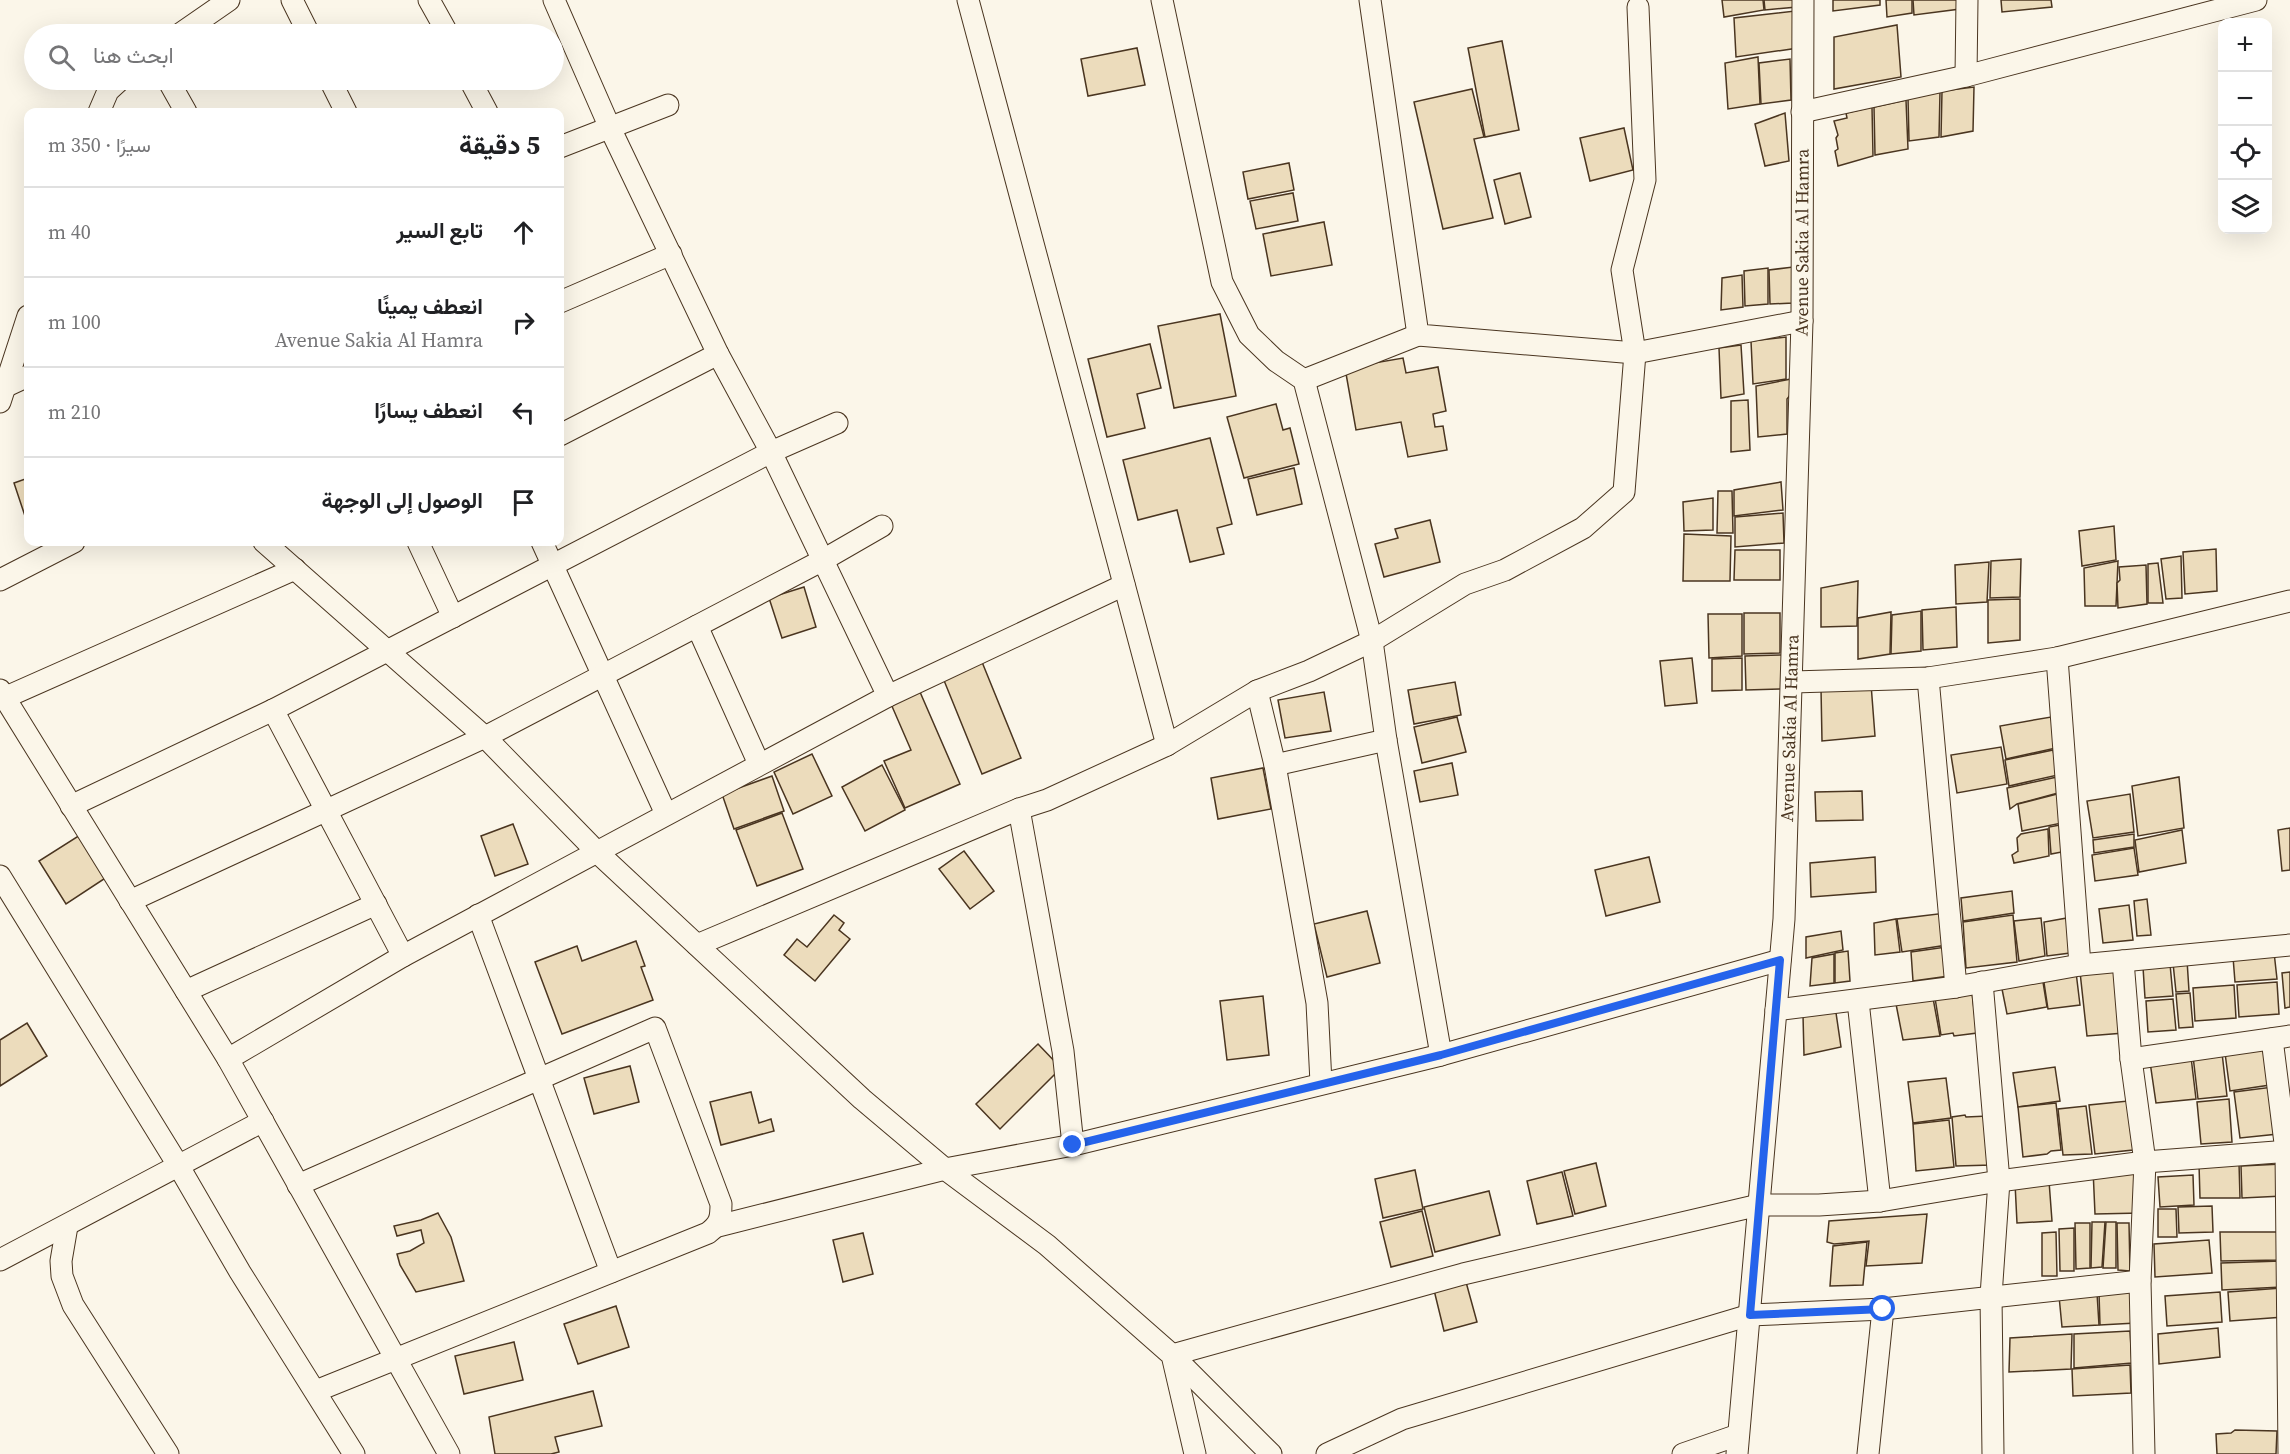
<!DOCTYPE html>
<html lang="ar">
<meta charset="utf-8">
<style>
:root{--surface:#fff;--page:#f6f6f6;--text:#202124;--muted:#757577;--line:#e0e0e0}
body{margin:0;font-family:"Source Serif 4",Vazirmatn,serif;background:var(--page);color:var(--text);direction:rtl}
.controls{position:absolute;right:18px;top:18px;display:grid;overflow:hidden;border-radius:12px;box-shadow:0 6px 24px #0002}
.controls button{width:54px;height:54px;display:grid;place-items:center;padding:0;border:0;border-bottom:2px solid var(--line);background:var(--surface);color:var(--text);font:30px sans-serif}
.stop{position:absolute;width:18px;height:18px;margin:-14px;border:4px solid #2563eb;border-radius:50%;background:#fff}
.stop.end{background:#2563eb;border-color:#fff;box-shadow:0 2px 6px #0008}
.list{margin:0;padding:0;list-style:none}
h2{display:flex;justify-content:space-between;align-items:center;height:78px;margin:0;padding:0 24px;font-size:26px}
h2 small{font-size:20px;font-weight:400;color:var(--muted)}
.list li{display:grid;grid-template-columns:39px 1fr auto;gap:18px;align-items:center;box-sizing:border-box;height:90px;padding:0 24px;border-top:2px solid var(--line)}
.list b{display:block;font-size:22px;white-space:nowrap}
.list p{margin:0;font-size:20px;white-space:nowrap;color:var(--muted)}
.list em{font-size:20px;font-style:normal;color:var(--muted)}
.icon{flex:none;width:33px;height:33px;fill:none;stroke:currentColor;stroke-width:2;stroke-linecap:round;stroke-linejoin:round}
.map{position:relative;flex:none;width:2290px;height:1454px;overflow:hidden;direction:ltr}
.search{position:absolute;background:var(--surface);box-shadow:0 6px 24px #0002;left:24px;top:24px;width:540px;height:66px;display:flex;align-items:center;gap:15px;box-sizing:border-box;padding:0 21px;border-radius:33px;color:var(--muted);font-size:22px}
.panel{position:absolute;background:var(--surface);box-shadow:0 6px 24px #0002;left:24px;top:108px;width:540px;height:438px;border-radius:12px;direction:rtl}
.map>svg:first-child{display:block}
.building{fill:#ecdcbc;stroke:#4a3520;stroke-width:1.5}
.lines{fill:none;stroke-linecap:round;stroke-linejoin:round}
.street-casing{stroke:#4a3520;stroke-width:23}
.street{stroke:#fbf6e9;stroke-width:21}
.route{stroke:#2563eb;stroke-width:8}
.labels{text-anchor:middle;stroke-width:4.5;stroke-linejoin:round;paint-order:stroke}
.street-label{font-size:18px;fill:#4a3520;stroke:#fbf6e9}
</style>
<div class="map">
<svg width="2290" height="1454" viewBox="0 0 2290 1454">
<rect width="100%" height="100%" fill="#fbf6e9"/>
<g class="building">
<path d="M1722,0h41l1,10 -40,7z"/>
<path d="M1764,0h32l1,7 -32,3z"/>
<path d="M1833,0h47v5l-47,6z"/>
<path d="M1886,0h26v13l-25,4z"/>
<path d="M1913,0h47v9l-46,6z"/>
<path d="M2001,0h50l1,7 -50,5z"/>
<path d="M1795,11l3,37 -62,9 -2,-39z"/>
<path d="M1897,25l4,52 -67,12v-52z"/>
<path d="M1502,41l17,89 -34,7 -17,-89z"/>
<path d="M1137,48l8,37 -57,11 -7,-37z"/>
<path d="M1758,57l2,47 -32,5 -3,-46z"/>
<path d="M1790,59l1,41 -30,4 -2,-41z"/>
<path d="M1974,87l-1,44 -32,6 1,-46z"/>
<path d="M1472,89l12,48 -10,2 19,79 -50,11 -29,-127z"/>
<path d="M1940,92l-1,45 -30,4 -1,-43z"/>
<path d="M1906,100l2,49 -33,6 -1,-48z"/>
<path d="M1872,107l1,49 -35,10 -3,-15 3,-2 -2,-11 2,-3 -4,-14 13,-3 -1,-5z"/>
<path d="M1785,113l4,48 -24,5 -10,-42z"/>
<path d="M1624,128l9,42 -43,11 -10,-43z"/>
<path d="M1289,163l5,27 -46,9 -5,-27z"/>
<path d="M1520,173l11,44 -26,7 -11,-44z"/>
<path d="M1293,193l5,28 -42,8 -6,-28z"/>
<path d="M1324,222l8,43 -61,11 -8,-42z"/>
<path d="M1793,267v36l-23,1 -1,-34z"/>
<path d="M1768,268v36l-23,2 -1,-35z"/>
<path d="M1742,275l1,32 -22,3 1,-32z"/>
<path d="M1220,314l16,82 -62,12 -16,-82z"/>
<path d="M1786,337v42l-33,5 -2,-43z"/>
<path d="M1150,344l11,44 -24,6 8,34 -38,9 -19,-78z"/>
<path d="M1741,345l3,49 -23,4 -2,-50z"/>
<path d="M1403,358l3,15 32,-6 8,44 -13,3 2,13 8,-1 4,24 -39,7 -7,-35 -45,8 -11,-62z"/>
<path d="M1791,379v15l-4,5v35l-29,3 -2,-51z"/>
<path d="M1748,400l2,50 -19,2v-51z"/>
<path d="M1276,404l7,26 7,-2 9,36 -55,14 -17,-61z"/>
<path d="M1210,438l22,86 -15,4 7,26 -34,8 -13,-52 -39,10 -15,-60z"/>
<path d="M1294,468l8,36 -45,11 -9,-36z"/>
<path d="M28,478v47l-14,-42z"/>
<path d="M1781,482l2,28 -49,6v-26z"/>
<path d="M1718,491h14l1,42h-16z"/>
<path d="M1713,498v32l-29,1 -1,-29z"/>
<path d="M1783,513l1,30 -49,4v-30z"/>
<path d="M1430,520l10,42 -56,15 -9,-33 23,-6 -3,-9z"/>
<path d="M2114,526l2,34 -34,6 -3,-35z"/>
<path d="M1684,534l47,2 -1,45h-47z"/>
<path d="M2216,549l1,42 -32,3 -2,-42z"/>
<path d="M1735,550h45v30h-46z"/>
<path d="M2181,556l1,42 -16,1 -5,-40z"/>
<path d="M2021,559l-1,38 -30,1 1,-37z"/>
<path d="M2118,561l-2,45h-31l-1,-38z"/>
<path d="M1989,562l-2,40 -31,2 -1,-39z"/>
<path d="M2158,563l5,40h-15v-39z"/>
<path d="M2146,565l1,39 -29,4 -1,-25 3,-3 -1,-13z"/>
<path d="M1858,581l-1,45 -36,1v-39z"/>
<path d="M804,587l12,40 -34,11 -13,-40z"/>
<path d="M2020,599v41l-32,3v-43z"/>
<path d="M1956,607l1,40 -34,3 -1,-40z"/>
<path d="M1921,611v40l-30,3 1,-39z"/>
<path d="M1891,612l-1,42 -32,5v-41z"/>
<path d="M1744,613h36v40l-36,1z"/>
<path d="M1708,614h34v42l-33,2z"/>
<path d="M1782,655v34l-36,1 -1,-34z"/>
<path d="M1692,658l5,45 -32,3 -5,-45z"/>
<path d="M1742,658v32l-30,1v-32z"/>
<path d="M982,662l39,96 -39,16 -39,-96z"/>
<path d="M1455,682l6,33 -47,9 -6,-34z"/>
<path d="M1871,684l4,52 -53,5 -1,-53z"/>
<path d="M920,692l40,92 -55,24 -21,-47 27,-11 -20,-46z"/>
<path d="M1324,692l7,39 -46,7 -7,-38z"/>
<path d="M1457,717l9,35 -44,11 -8,-36z"/>
<path d="M2051,717l5,31 -50,11 -6,-33z"/>
<path d="M2001,747l6,37 -50,9 -6,-38z"/>
<path d="M2053,750l5,25 -49,11 -4,-26z"/>
<path d="M812,754l20,42 -39,18 -19,-42z"/>
<path d="M1452,763l6,32 -38,7 -6,-31z"/>
<path d="M882,765l23,45 -40,21 -23,-44z"/>
<path d="M1263,768l8,41 -53,10 -7,-41z"/>
<path d="M772,776l12,35 -50,18 -12,-35z"/>
<path d="M2057,777l1,16 -41,11 -7,5 -3,-21z"/>
<path d="M2179,777l5,51 -46,8 -6,-50z"/>
<path d="M1862,791l1,29 -47,1 -1,-29z"/>
<path d="M2065,792l2,30 -45,9 -4,-27z"/>
<path d="M2130,794l4,38 -41,6 -6,-37z"/>
<path d="M782,813l21,56 -46,17 -21,-56z"/>
<path d="M513,824l15,40 -33,12 -14,-40z"/>
<path d="M2065,824l2,27 -16,3 -2,-27z"/>
<path d="M2290,828v42l-8,1 -4,-41z"/>
<path d="M2048,829l1,27 -35,7 -2,-8 6,-4 -1,-13 4,-4z"/>
<path d="M2182,830l4,33 -47,9 -4,-32z"/>
<path d="M2134,834v13l-40,6 -1,-13z"/>
<path d="M80,835l27,42 -41,27 -27,-43z"/>
<path d="M2134,848l4,27 -43,6 -3,-26z"/>
<path d="M964,851l30,40 -24,18 -31,-40z"/>
<path d="M1649,857l11,45 -54,14 -11,-46z"/>
<path d="M1875,857l1,35 -65,5 -1,-34z"/>
<path d="M2012,891l2,22 -51,8 -2,-23z"/>
<path d="M2147,899l4,36 -14,1 -3,-35z"/>
<path d="M2129,905l4,35 -30,3 -4,-34z"/>
<path d="M1367,911l13,52 -53,14 -13,-53z"/>
<path d="M1946,913l1,32 -45,7 -5,-33z"/>
<path d="M834,915l10,8 -5,7 11,9 -35,42 -31,-26 13,-16 10,8z"/>
<path d="M2013,915l4,47 -51,6 -3,-46z"/>
<path d="M2041,918l4,38 -26,5 -5,-40z"/>
<path d="M2067,918l3,35 -23,3 -3,-34z"/>
<path d="M1896,919l4,33 -25,3 -1,-32z"/>
<path d="M1841,931l2,19 -37,8v-21z"/>
<path d="M636,941l9,25 -4,1 12,33 -91,34 -27,-72 42,-16 5,15z"/>
<path d="M1946,947l3,29 -36,5 -2,-29z"/>
<path d="M1848,951l2,30 -15,2v-30z"/>
<path d="M2274,952l3,27 -42,3 -2,-25z"/>
<path d="M1834,954v29l-24,3 2,-28z"/>
<path d="M2187,960l2,31 -13,1 -3,-29z"/>
<path d="M2170,964l3,32 -28,2 -2,-31z"/>
<path d="M2117,968l7,65 -37,3 -7,-64z"/>
<path d="M2076,972l4,33 -32,4 -5,-33z"/>
<path d="M2290,972v35l-5,1 -3,-35z"/>
<path d="M2042,976l5,31 -40,7 -6,-30z"/>
<path d="M2277,982l2,32 -40,3 -2,-32z"/>
<path d="M2234,985l2,33 -41,3 -2,-33z"/>
<path d="M1972,993l5,40 -23,3 -1,-3 -12,2 -6,-37z"/>
<path d="M2190,993l3,34 -14,1 -3,-34z"/>
<path d="M1263,996l6,59 -42,5 -7,-59z"/>
<path d="M1933,998l7,38 -37,4 -7,-36z"/>
<path d="M2173,999l3,31 -28,2 -2,-31z"/>
<path d="M1835,1006l6,41 -37,8 -1,-40z"/>
<path d="M27,1023l20,33 -47,30v-46z"/>
<path d="M1038,1044l23,24 -61,61 -24,-25z"/>
<path d="M2265,1047l5,38 -40,6 -5,-38z"/>
<path d="M2222,1053l5,43 -29,3 -5,-43z"/>
<path d="M2191,1057l5,42 -40,4 -6,-41z"/>
<path d="M630,1066l9,36 -45,12 -10,-36z"/>
<path d="M2055,1067l5,34 -42,6 -5,-34z"/>
<path d="M1946,1078l5,40 -38,5 -5,-41z"/>
<path d="M2273,1087l5,47 -38,4 -6,-46z"/>
<path d="M751,1092l8,31 12,-4 3,12 -53,14 -11,-43z"/>
<path d="M2229,1099l3,43 -31,2 -4,-42z"/>
<path d="M2128,1101l5,49 -38,4 -6,-49z"/>
<path d="M2056,1103l5,47 -10,1 -4,3 -24,3 -5,-50z"/>
<path d="M2086,1106l6,48 -29,1 -5,-46z"/>
<path d="M1965,1115l1,2 22,-1 4,49 -36,1 -4,-49z"/>
<path d="M1949,1120l5,47 -38,4 -3,-47z"/>
<path d="M1596,1163l10,43 -31,8 -11,-43z"/>
<path d="M2239,1163l1,35h-40l-1,-34z"/>
<path d="M2282,1164l1,32 -41,2 -1,-32z"/>
<path d="M2139,1168l2,45 -46,1 -2,-45z"/>
<path d="M1415,1170l8,39 -40,9 -8,-39z"/>
<path d="M1562,1172l11,44 -36,8 -10,-43z"/>
<path d="M2193,1175l1,30 -34,2 -2,-30z"/>
<path d="M2049,1181l3,40 -35,2 -2,-40z"/>
<path d="M1489,1191l11,44 -65,17 -11,-45z"/>
<path d="M2212,1206l1,26 -34,1 -1,-26z"/>
<path d="M2158,1209h18l1,28h-19z"/>
<path d="M1422,1211l11,45 -42,11 -11,-45z"/>
<path d="M438,1213l13,24 13,44 -48,11 -16,-27 -3,-11 13,-3 14,-8 -3,-13 -24,6 -3,-10 27,-6z"/>
<path d="M1927,1214l-5,49 -56,3 3,-25 -35,3 -7,-2 2,-21z"/>
<path d="M2092,1222h13l-3,45 -11,1z"/>
<path d="M2106,1222h10v46h-13z"/>
<path d="M2075,1223h15v45l-14,1z"/>
<path d="M2117,1223h12l1,48 -12,-1z"/>
<path d="M2074,1228v43h-14l-1,-42z"/>
<path d="M2056,1232l1,44h-15v-43z"/>
<path d="M2220,1232h61v28l-60,1z"/>
<path d="M863,1233l10,41 -30,8 -10,-42z"/>
<path d="M2209,1240l3,33 -57,4 -1,-33z"/>
<path d="M1867,1242l-4,43 -33,1 3,-40z"/>
<path d="M2281,1261l1,26 -60,3 -1,-27z"/>
<path d="M1466,1282l11,40 -33,9 -10,-41z"/>
<path d="M2136,1288v35l-36,2 -1,-32z"/>
<path d="M2282,1288l2,29 -54,4 -2,-29z"/>
<path d="M2220,1292l2,30 -55,4 -2,-30z"/>
<path d="M2097,1293l2,32 -37,2 -3,-31z"/>
<path d="M616,1306l13,41 -51,17 -14,-40z"/>
<path d="M2218,1328l2,29 -61,7 -1,-30z"/>
<path d="M2130,1331l2,32 -58,5v-34z"/>
<path d="M2072,1334l-1,35 -62,3 1,-34z"/>
<path d="M514,1342l9,38 -59,14 -9,-38z"/>
<path d="M2130,1365l1,28 -58,3 -1,-27z"/>
<path d="M593,1391l9,35 -47,11 4,15 -8,2h-56l-6,-37z"/>
<path d="M2235,1430l42,1 -1,23h-59l-1,-20 15,-1z"/>
</g>
<g class="lines">
<g class="street-casing">
<g id="street">
<path d="M292,0l17,34"/>
<path d="M429,0l19,34"/>
<path d="M968,0l199,745"/>
<path d="M1162,0l60,282 27,53 27,26 28,19 68,261 14,99 55,315"/>
<path d="M1370,0l48,335 217,18 167,-32"/>
<path d="M180,34l49,-34"/>
<path d="M1966,76l1,-76"/>
<path d="M168,80l18,32"/>
<path d="M330,80l16,32"/>
<path d="M470,80l17,32"/>
<path d="M99,112l9,-21 12,-11"/>
<path d="M1802,112l164,-36 290,-76"/>
<path d="M560,147l108,-42"/>
<path d="M560,302l111,-48"/>
<path d="M1304,380l114,-45"/>
<path d="M0,389l28,-13"/>
<path d="M0,402l28,-86"/>
<path d="M560,435l158,-81"/>
<path d="M264,542l221,195 112,115 265,247 83,70 102,76 125,110 23,99"/>
<path d="M418,542l35,75"/>
<path d="M542,542l124,272"/>
<path d="M0,580l74,-38"/>
<path d="M697,626l62,138"/>
<path d="M2057,658l23,307"/>
<path d="M1928,678l28,309"/>
<path d="M1793,682l135,-4 129,-20 233,-57"/>
<path d="M0,690l228,369 175,-103 485,-260 -117,-244 -53,-98 -108,-226 -56,-128"/>
<path d="M1257,691l18,74 42,238 4,80"/>
<path d="M888,696l236,-111"/>
<path d="M4,698l291,-129"/>
<path d="M273,710l130,246"/>
<path d="M1275,765l111,-25"/>
<path d="M71,806l202,-96 498,-258 66,-29"/>
<path d="M0,876l178,289 62,107 114,182"/>
<path d="M130,901l355,-164 338,-177 59,-34"/>
<path d="M478,915l133,357"/>
<path d="M697,945l322,-136"/>
<path d="M2123,961l8,98 14,103 -5,119 4,173"/>
<path d="M1982,982l17,199 -8,115 2,158"/>
<path d="M186,991l190,-87"/>
<path d="M1858,1001l22,200"/>
<path d="M1776,1010l180,-23 124,-22 210,-20"/>
<path d="M2272,1039l14,112 3,303"/>
<path d="M228,1059l221,395"/>
<path d="M2131,1059l159,-23"/>
<path d="M1073,1145l-10,-94 -44,-242 28,-9 120,-55 90,-54 52,-20 63,-30 93,-57 40,-14 78,-42 41,-36 11,-139 -13,-83 23,-90 -7,-173"/>
<path d="M298,1185l357,-157 66,176c0,14 -1,20 -13,29l-392,158"/>
<path d="M67,1226l-6,35 1,15 11,29 95,149"/>
<path d="M718,1226l227,-57 128,-24 368,-90 339,-95"/>
<path d="M0,1260l263,-139"/>
<path d="M1271,1454l-99,-99 291,-81 296,-69h60l61,-4 119,-20 146,-19 145,-11"/>
<path d="M1327,1454l75,-35 348,-104 133,-6 257,-28"/>
<path d="M1683,1454l55,-19"/>
<path id="s1" d="M1737,1454l47,-535 18,-598 1,-321"/>
<path d="M1868,1454l15,-145"/>
</g>
</g>
<use href="#street" class="street"/>
</g>
<g class="lines">
<path class="route" d="M1073,1145l368,-90 339,-95 -30,355 133,-6"/>
</g>
<g class="labels">
<g class="street-label">
<text dy="6" stroke="none"><textPath href="#s1" startOffset="1214">Avenue Sakia Al Hamra</textPath></text>
<text dy="6" stroke="none"><textPath href="#s1" startOffset="728">Avenue Sakia Al Hamra</textPath></text>
</g>
</g>
</svg>
<div class="controls">
<button>+</button>
<button>−</button>
<button><svg class="icon" aria-label="locate" viewBox="0 0 24 24"><circle cx="12" cy="12" r="6"/><path d="M12 2v4M12 18v4M2 12h4M18 12h4"/></svg></button>
<button><svg class="icon" aria-label="layers" viewBox="0 0 24 24"><path d="M12 4l9 5-9 5-9-5zM3 14l9 5 9-5"/></svg></button>
</div>
<div class="stop" style="left:1883px;top:1309px"></div>
<div class="stop end" style="left:1073px;top:1145px"></div>
<div class="search"><svg class="icon" aria-label="search" viewBox="0 0 24 24"><circle cx="10" cy="10" r="6"/><path d="M15 15l6 6"/></svg>ابحث هنا</div>
<section class="panel">
<h2>5 دقيقة<small>سيرًا · 350 m</small></h2>
<ul class="list">
<li><svg class="icon" aria-label="ahead" viewBox="0 0 24 24"><path d="M12 20V5M6 11l6-6 6 6"/></svg><div><b>تابع السير</b></div><em>40 m</em></li>
<li><svg class="icon" aria-label="right" viewBox="0 0 24 24"><path d="M7 20v-9h11M14 6l5 5-5 5"/></svg><div><b>انعطف يمينًا</b><p>Avenue Sakia Al Hamra</p></div><em>100 m</em></li>
<li><svg class="icon" aria-label="left" viewBox="0 0 24 24"><path d="M17 20v-9H6M10 6l-5 5 5 5"/></svg><div><b>انعطف يسارًا</b></div><em>210 m</em></li>
<li><svg class="icon" aria-label="arrive" viewBox="0 0 24 24"><path d="M6 21V4h12l-3 4 3 4H6"/></svg><div><b>الوصول إلى الوجهة</b></div></li>
</ul>
</section>
</div>
